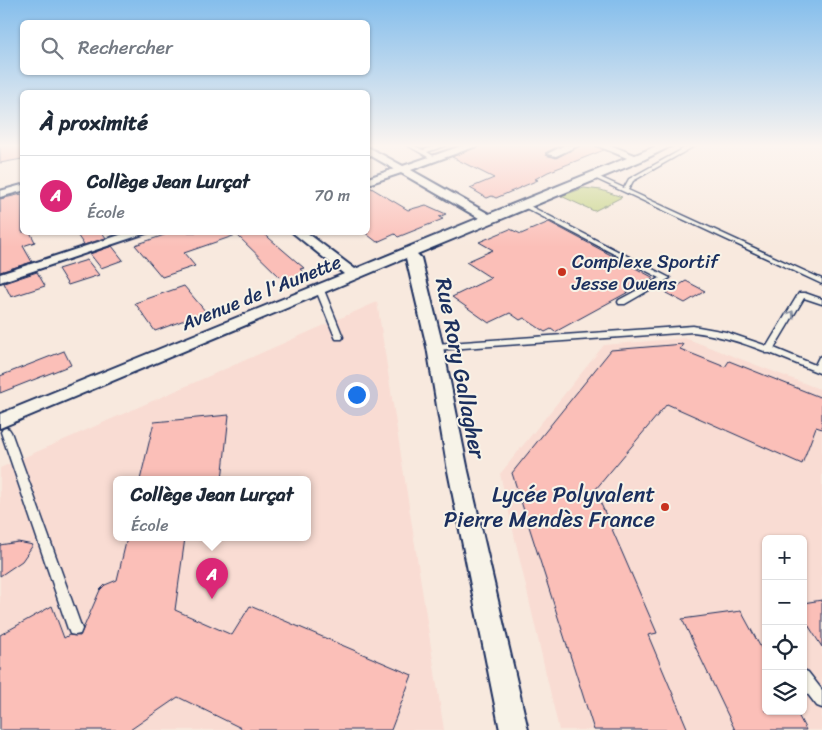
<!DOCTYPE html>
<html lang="fr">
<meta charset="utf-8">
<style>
:root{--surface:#fff;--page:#f2f2f3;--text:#1f2937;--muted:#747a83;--line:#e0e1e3;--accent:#db2777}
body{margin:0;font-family:Sriracha,sans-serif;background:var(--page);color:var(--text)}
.controls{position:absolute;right:15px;bottom:15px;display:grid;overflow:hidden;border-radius:8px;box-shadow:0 1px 4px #0004}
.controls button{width:45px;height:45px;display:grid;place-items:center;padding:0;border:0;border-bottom:1px solid var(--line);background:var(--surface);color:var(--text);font:25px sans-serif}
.you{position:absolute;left:356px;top:394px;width:18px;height:18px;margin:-12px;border:4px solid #fff;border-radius:50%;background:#1a73e8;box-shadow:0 0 0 8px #1a73e833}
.badge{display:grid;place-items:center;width:32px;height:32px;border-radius:50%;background:var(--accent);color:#fff;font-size:16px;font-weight:700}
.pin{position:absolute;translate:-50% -41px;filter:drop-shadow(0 1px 2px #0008)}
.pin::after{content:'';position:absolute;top:26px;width:18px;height:15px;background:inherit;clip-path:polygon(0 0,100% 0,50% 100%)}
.popup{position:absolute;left:113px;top:476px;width:198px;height:65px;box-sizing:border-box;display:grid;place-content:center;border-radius:8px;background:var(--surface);filter:drop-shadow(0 1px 4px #0005);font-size:16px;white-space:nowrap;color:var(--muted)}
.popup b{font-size:19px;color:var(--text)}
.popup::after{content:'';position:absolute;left:50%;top:100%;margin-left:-10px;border:10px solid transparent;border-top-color:var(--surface)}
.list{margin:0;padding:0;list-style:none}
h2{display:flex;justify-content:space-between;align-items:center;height:65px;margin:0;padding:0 20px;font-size:21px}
h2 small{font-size:16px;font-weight:400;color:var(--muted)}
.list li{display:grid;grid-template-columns:32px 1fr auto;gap:15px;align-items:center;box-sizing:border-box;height:80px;padding:0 20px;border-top:1px solid var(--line)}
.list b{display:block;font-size:19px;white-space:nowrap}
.list p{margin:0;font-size:16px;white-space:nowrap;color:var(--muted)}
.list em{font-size:16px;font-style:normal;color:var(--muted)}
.icon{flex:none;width:28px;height:28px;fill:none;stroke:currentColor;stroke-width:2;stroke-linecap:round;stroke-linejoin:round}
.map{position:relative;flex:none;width:822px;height:730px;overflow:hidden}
.search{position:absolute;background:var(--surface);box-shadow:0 1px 4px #0004;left:20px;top:20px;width:350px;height:55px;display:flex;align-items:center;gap:12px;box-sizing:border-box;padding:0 18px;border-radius:8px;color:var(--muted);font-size:19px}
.panel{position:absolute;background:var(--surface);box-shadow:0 1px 4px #0004;left:20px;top:90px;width:350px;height:145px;border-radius:8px}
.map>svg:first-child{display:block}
.built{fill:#f9dcd3;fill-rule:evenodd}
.green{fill:#c7d589;stroke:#718274}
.building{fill:#fbbfb8;stroke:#1b2f5e}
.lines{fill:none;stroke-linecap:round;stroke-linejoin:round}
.lane-casing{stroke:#1b2f5e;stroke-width:3}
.street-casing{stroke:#1b2f5e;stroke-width:4}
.lane{fill:#f7f3e8;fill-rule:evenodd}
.street{fill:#f7f3e8;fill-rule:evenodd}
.oneway{stroke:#8991a3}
.poi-dot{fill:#c8321e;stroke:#f7f3e8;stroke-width:2}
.labels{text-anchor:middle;stroke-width:4;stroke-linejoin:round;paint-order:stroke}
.poi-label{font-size:19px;fill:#1b2f5e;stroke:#f7f3e8;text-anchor:start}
.street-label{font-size:19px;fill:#1b2f5e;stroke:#f7f3e8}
.near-street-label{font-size:22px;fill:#1b2f5e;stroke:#f7f3e8}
.near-poi-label{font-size:22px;fill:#1b2f5e;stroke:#f7f3e8;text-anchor:end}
</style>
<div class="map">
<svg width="822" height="730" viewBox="0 0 822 730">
<rect width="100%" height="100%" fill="#f8e9de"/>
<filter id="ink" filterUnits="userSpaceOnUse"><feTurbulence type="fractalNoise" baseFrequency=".02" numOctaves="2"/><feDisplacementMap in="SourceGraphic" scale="10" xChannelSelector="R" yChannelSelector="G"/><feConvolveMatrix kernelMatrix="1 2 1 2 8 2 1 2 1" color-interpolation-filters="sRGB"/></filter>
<g filter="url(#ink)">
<g class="built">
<path d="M377,302l67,428h-444v-262zM117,480h190v58h-190z"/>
<path d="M685,338l137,52v340h-263l-59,-256 104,-129zM766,539h37v172h-37z"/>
</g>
<path class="green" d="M584,188l17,2 21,7 -28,14 -33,-15z"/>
<g class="building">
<path d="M0,145h22v14l-22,4z"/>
<path d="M481,145h79l-15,8 11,5 25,-13h13l10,5 -56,22 -13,7 3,1 -42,18 -4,-2 -5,2 -17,-10 24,-10 -42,-21z"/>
<path d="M368,186l40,24 18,-5 20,9 -7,3 4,2 -45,18 -3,-3 -18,8 -13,-10h4z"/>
<path d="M22,194v38h8l5,10 -12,4 9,16 -32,10v-73z"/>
<path d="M549,222l105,56 -99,54 -4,-3 -6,3 -21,-14 -4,2 -10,-7 -21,10 -37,-26 39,-19 -25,-16 27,-12 -14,-8 31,-13 11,5z"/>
<path d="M75,232h27l4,6 -22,7z"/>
<path d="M173,232h89l42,36 -4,1 5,4 -21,8 -49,-48 1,2 -52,18 11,13 -33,11 -27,-32z"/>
<path d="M112,246l11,14 -22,8 -11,-14z"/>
<path d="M87,260l12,15 -31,10 -10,-16z"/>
<path d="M37,272l8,14 -34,11 -7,-14z"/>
<path d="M686,281l19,10 -20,12 -19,-10z"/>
<path d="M184,286l22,26 -51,19 -20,-28z"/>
<path d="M683,344l-3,5 45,18 4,-6 93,37v31l-6,-2 -14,37 -135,-60 -72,86 62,143 -9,2 40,95h-94l-82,-257 99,-123z"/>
<path d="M64,351l7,14 -71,28v-17z"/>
<path d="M229,415l-7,65h-82l14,-58z"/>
<path d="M127,538h58l-10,72 57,25 18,-29 162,69 -21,55h-146l-67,-33 -48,33h-130v-95l52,-29 12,32 5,-3 11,1 20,-46 5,-5 12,-5z"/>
<path d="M18,542l15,3 -11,16 -22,15v-31z"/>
<path d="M822,600v47l-19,-30v-14z"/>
<path d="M741,611l25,46v54h30l10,19h-71l-53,-111z"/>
</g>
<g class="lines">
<g class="lane-casing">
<g id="lane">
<path d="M407,145h6l10,5 16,-5h8l-20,7 10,6v2l-2,1z"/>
<path d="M690,145h6l-63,36 -5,9 194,89v5l-232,-108 5,-1 29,13 5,-9z"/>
<path d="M520,203h4l146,75 -45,26h-6l-1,-2 1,-2 41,-22 -140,-73z"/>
<path d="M317,288h3l4,2 19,47 -1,2h-6l-1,-2 -19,-47z"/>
<path d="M799,293h6l17,6v5l-18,-6 -30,50 41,17 4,-8 3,-1v18l-52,-21h-5l-1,-2c-23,-9 -46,-16 -71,-19l-258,18 -4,-3 4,-3 258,-18 33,6 41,14z"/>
<path d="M6,428l3,1 2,3 71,197 -2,5 -5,1 -5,-1 -2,-5 -67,-197 2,-3z"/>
<path d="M803,670l5,2 14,18v18l-5,-2 -14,-18z"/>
</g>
</g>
<g class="street-casing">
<g id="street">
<path d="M464,145h15l-68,25 78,44 138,-56 -31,-13h14l25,10 24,-10h14l-32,16 -224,93 4,4 22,89 25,124 60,259h-28l-52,-259 -21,-124 -21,-89 -406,170v-14l344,-140 -52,-42h14l49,37 124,-51 -78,-45 -33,11v-6l26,-9 -26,-15v-7l35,19z"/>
<path d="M565,145h14l-23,11 -9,-2z"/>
<path d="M22,185v6l-22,6v-6z"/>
<path d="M129,232h20l-149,50v-8z"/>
</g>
</g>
<use href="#lane" class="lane"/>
<use href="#street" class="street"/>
</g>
<defs><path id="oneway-chevron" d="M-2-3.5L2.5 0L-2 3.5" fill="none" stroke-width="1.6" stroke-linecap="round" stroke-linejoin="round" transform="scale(1.25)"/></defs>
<use class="oneway" href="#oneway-chevron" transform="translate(791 314) rotate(-59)"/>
</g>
<linearGradient id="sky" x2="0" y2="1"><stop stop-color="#85beec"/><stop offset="0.59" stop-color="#fcf5f0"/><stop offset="1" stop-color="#fcf5f0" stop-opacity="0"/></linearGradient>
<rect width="822" height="247" fill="url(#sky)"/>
<g class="poi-dot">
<circle cx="562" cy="272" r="5"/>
<circle cx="665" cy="507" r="5"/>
</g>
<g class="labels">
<g class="poi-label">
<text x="572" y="268">Complexe Sportif<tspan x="572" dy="22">Jesse Owens</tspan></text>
</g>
<g class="street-label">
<text transform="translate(261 292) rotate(-22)" y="7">Avenue de l'Aunette</text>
</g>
<g class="near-street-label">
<text transform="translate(461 368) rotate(79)" y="8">Rue Rory Gallagher</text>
</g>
<g class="near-poi-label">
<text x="655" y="502">Lycée Polyvalent<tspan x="655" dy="25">Pierre Mendès France</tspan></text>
</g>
</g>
</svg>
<div class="controls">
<button>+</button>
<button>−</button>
<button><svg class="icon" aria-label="locate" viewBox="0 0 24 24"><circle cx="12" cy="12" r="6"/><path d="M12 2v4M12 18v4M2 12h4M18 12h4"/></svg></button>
<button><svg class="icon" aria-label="layers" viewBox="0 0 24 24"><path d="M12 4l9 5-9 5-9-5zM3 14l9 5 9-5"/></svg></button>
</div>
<div class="you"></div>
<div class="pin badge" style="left:212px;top:599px">A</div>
<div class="popup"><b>Collège Jean Lurçat</b>École</div>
<div class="search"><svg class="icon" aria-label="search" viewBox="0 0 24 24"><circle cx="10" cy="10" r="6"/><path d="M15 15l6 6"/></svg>Rechercher</div>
<section class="panel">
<h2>À proximité<small></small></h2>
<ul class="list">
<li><span class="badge">A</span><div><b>Collège Jean Lurçat</b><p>École</p></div><em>70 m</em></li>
</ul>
</section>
</div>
